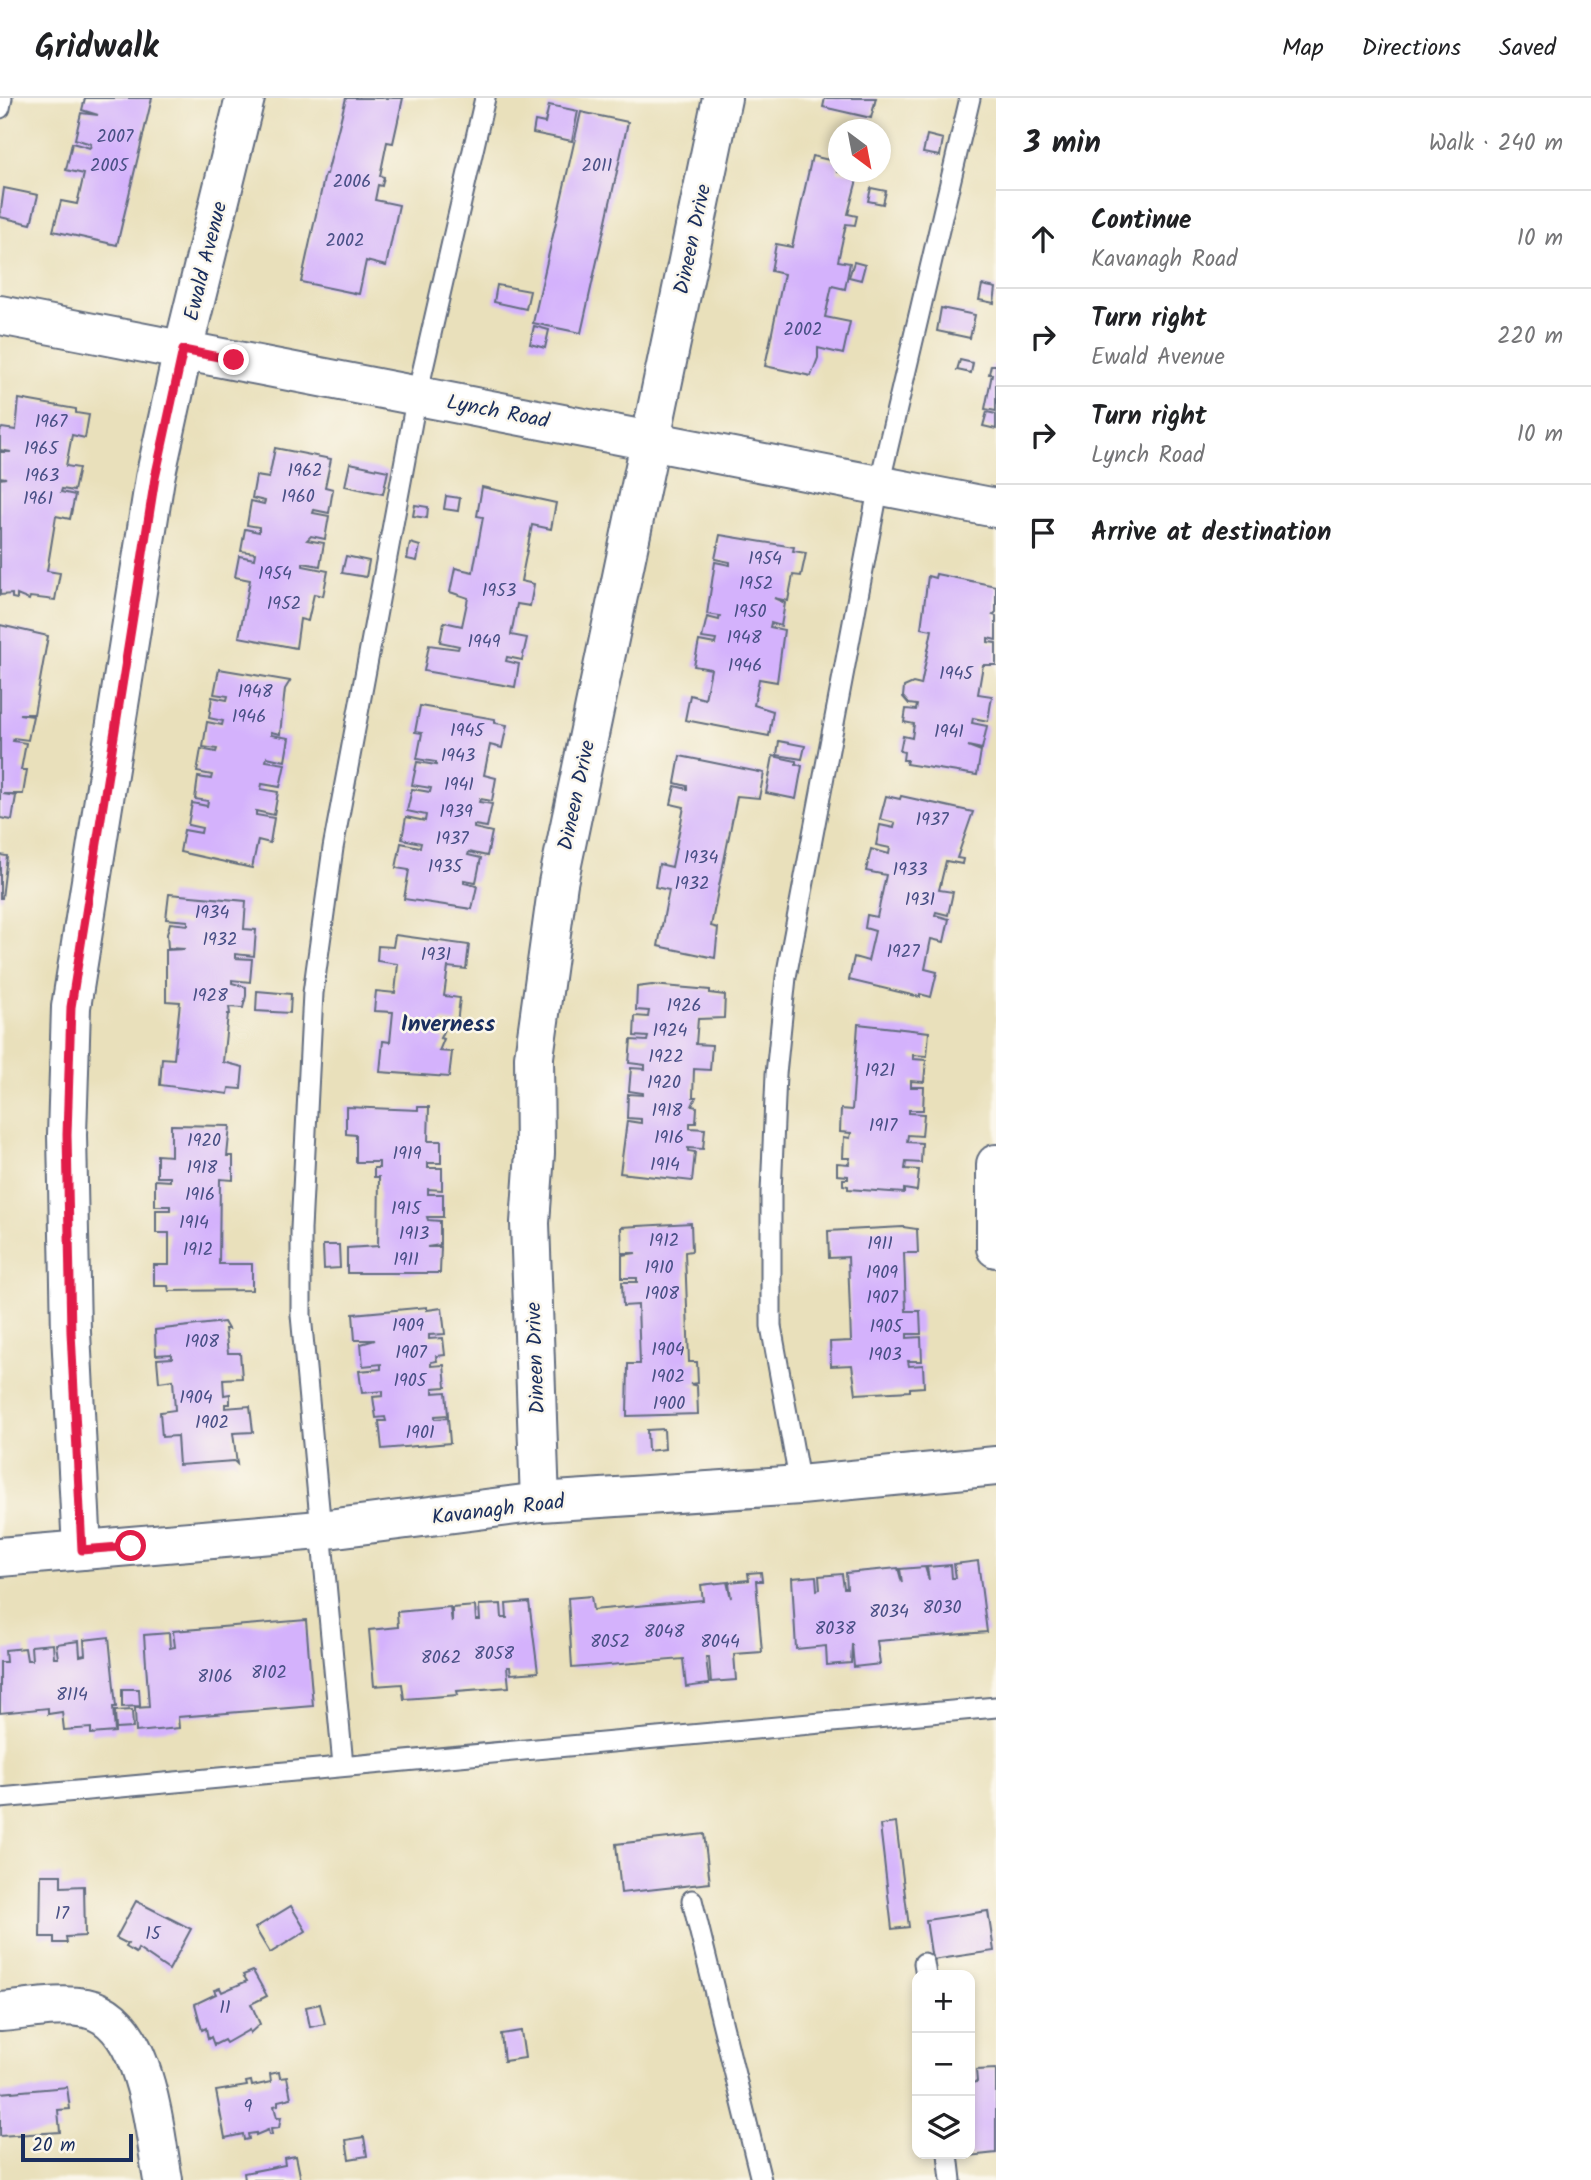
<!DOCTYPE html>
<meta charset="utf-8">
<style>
:root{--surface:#fff;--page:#f2f2f2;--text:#202124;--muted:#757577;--line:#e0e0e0}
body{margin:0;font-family:Kalam,sans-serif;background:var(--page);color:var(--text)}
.controls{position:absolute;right:21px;bottom:21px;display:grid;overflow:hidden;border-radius:14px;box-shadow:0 4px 10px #0003}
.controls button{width:63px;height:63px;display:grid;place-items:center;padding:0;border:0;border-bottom:2px solid var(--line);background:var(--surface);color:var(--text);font:35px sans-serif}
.compass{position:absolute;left:828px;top:21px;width:63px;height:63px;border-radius:50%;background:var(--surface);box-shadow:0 4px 10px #0003;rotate:148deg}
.scale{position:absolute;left:21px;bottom:18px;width:112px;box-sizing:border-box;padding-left:7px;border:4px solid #1b2f5e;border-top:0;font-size:19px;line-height:24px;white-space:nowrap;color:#1b2f5e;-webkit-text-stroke:5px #fbf7ec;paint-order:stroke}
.stop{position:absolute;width:21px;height:21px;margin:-16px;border:5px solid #e11d48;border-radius:50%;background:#fff}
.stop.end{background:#e11d48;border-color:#fff;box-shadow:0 2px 7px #0008}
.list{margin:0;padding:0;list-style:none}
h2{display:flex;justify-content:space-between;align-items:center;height:91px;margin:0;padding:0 28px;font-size:30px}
h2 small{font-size:23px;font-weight:400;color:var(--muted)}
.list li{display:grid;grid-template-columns:46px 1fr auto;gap:21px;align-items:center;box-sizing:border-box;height:98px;padding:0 28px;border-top:2px solid var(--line)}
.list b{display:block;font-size:26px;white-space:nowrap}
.list p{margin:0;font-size:23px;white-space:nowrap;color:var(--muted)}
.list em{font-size:23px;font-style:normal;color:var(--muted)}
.icon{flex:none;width:38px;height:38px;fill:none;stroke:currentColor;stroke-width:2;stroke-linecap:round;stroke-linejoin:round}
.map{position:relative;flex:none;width:996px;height:2082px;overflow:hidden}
header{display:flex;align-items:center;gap:42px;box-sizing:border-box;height:98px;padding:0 35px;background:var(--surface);border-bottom:2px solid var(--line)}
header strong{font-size:33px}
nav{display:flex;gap:38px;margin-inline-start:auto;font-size:24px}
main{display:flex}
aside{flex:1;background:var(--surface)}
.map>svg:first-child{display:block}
.building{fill:#d4b2fc}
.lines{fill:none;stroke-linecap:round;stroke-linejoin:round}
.service-casing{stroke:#636d7f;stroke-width:23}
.minor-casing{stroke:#636d7f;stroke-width:42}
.service{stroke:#fff;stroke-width:19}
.minor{stroke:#fff;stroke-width:38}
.route{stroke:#e11d48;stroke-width:9}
.labels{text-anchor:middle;stroke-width:5;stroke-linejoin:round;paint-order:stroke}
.number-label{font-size:18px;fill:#495086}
.street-label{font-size:21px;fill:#1b2f5e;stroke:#fbf7ec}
.neighbourhood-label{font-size:23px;font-weight:bold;fill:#1b2f5e;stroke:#fbf7ec}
</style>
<header>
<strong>Gridwalk</strong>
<nav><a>Map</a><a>Directions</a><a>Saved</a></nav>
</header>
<main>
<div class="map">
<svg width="996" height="2082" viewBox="0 0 996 2082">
<rect width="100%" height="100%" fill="#fbf7ec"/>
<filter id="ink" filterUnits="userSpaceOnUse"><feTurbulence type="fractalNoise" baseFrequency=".0143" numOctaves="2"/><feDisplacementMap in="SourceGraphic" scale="14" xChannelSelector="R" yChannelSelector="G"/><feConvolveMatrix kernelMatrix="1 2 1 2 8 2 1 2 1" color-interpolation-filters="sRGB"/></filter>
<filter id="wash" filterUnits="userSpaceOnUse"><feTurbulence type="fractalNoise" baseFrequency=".00686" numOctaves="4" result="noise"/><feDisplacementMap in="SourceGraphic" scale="28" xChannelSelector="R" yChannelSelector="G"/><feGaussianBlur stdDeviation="1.57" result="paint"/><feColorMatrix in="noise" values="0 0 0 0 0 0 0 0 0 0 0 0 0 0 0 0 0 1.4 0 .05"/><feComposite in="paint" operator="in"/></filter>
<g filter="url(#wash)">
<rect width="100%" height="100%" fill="#e9e0bb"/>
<g id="blocks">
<g class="building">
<path d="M85,0h67l-35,147 -64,-14 8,-30 16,3 7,-30 -18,-4 6,-27 18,5 1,-4 -16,-5 6,-26 17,2 -16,-5z"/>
<path d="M346,0h57l-10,45 -6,-1 -7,34 4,1 -2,9 -4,-1 -3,15 24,5 -13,61 -20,-5 -7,33 -58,-12 24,-108h2z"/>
<path d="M825,0h51l-5,20 -48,-11z"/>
<path d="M549,7l29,6 -6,30 -39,-8 2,-12 10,2z"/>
<path d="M581,14l47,10 -47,211 -48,-10z"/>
<path d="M927,37l16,4 -3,17 -17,-3z"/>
<path d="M812,58l26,6v10h21l-11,42 9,2 -2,9 -9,-1 -8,37 12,2 -5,26 -13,-3 -7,31 25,5 -7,32 -25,-6v10l-7,18 -46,-10 19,-92 -13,-3 5,-27 16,3z"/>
<path d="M4,90l34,7 -7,29 -31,-7z"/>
<path d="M871,90l15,3 -3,13 -15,-3z"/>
<path d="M854,164l11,3 -4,15 -12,-3z"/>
<path d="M497,187l33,6 -4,18 -32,-7z"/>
<path d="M982,187l14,3 -2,15 -15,-3z"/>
<path d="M941,210l34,7 -5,23 -33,-7z"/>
<path d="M534,228l15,4 -4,18 -15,-4z"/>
<path d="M960,262l13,3 -2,10 -14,-3z"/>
<path d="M991,267h5v46l-11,-2 7,-35h-3z"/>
<path d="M19,301l57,10v4l13,2 -4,23 -13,-3 -6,31 13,2 -5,23 -12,-2 -1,3 14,3 -5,24 -14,-3 -9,55 13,2 -5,27 -25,-3 -1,3 -12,-5v4l-5,-1v-4l-12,1v-116l6,-1 -6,-1v-25h11l-11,-2v-19l2,-3 14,2z"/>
<path d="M987,314l9,2v15l-13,-3z"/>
<path d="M275,350l56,11 -6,28 8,2 -4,24 -15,-3 -1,3 16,3 -4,23 -14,-3 -4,4 17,3 -4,23 -17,-3v3l25,5 -5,25 -9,-2 -6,27 -8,-2 -4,29 -57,-11 11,-57 -15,-3 4,-21 15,3 1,-6 -14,-2 4,-22 14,3v-5l-12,-2 4,-24 13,3 1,-3 -13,-3 4,-22 13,2z"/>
<path d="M350,365l38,8 -5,23 -38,-8z"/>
<path d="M482,389l74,16 -5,26 -19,-4 -11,56 13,3 -4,22 -13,-2 -6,31 16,3 -5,22 -15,-3 -1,4 13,3 -4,23 -91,-16 5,-26 29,4 1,-3 -19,-4 4,-20 18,4 6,-28 -18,-6 5,-24 18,4 10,-55 -6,-1z"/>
<path d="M446,398l14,2 -2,13 -14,-2z"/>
<path d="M415,407l13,2 -1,11 -14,-2z"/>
<path d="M720,437l74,12 -1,4 13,2 -5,23 -8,-1 -5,26 -14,-3 11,5 -4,23 -10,-3 -1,4 14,3 -7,52 -18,-3 -5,26 19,6 -4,25 -84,-16 5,-25 15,4 6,-30 -17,-3 5,-25 16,3 1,-4 -14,-2 5,-21 12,3 1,-4 -13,-2 8,-52 15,3v-3l-15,-3z"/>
<path d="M410,445l10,3 -3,15 -10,-2z"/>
<path d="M346,458l23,5 -3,16 -24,-4z"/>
<path d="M936,476l60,12v26l-3,3 3,1v24l-8,-2v4l8,1v22h-13l-5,29 14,2 -4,25 -15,-3 -1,5 15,3 -5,23 -14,-3 13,5 -4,24 -71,-11 1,-4h-4l1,-8 -4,-1 3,-15 9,2 2,-14 -10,-2 2,-13 10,1 1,-5 -8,-1 -6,-7 1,-10 9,-4 8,2 11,-55 -11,-2 7,-52 7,2z"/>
<path d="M0,527l48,11 -14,78h-15l14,2 -5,24 -14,-2 -1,3 13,2 -5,27h6l-4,24h-20l13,2 -4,24 -12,-2z"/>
<path d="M219,571l71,12 -5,8 -5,45 -9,-2v3l18,3 -4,23 -18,-4 -1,4 19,3 -5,23 -18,-3 -1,5 17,3 -4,23 -18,-4v4l18,3 -4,25 -12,-3 -6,28 -72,-16 4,-22 17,3 1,-5 -14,-3 4,-22 15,3 1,-5 -13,-2 3,-22 13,2 1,-4 -15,-3 4,-23 15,3 1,-3 -14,-2 4,-25 15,3 1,-4 -14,-3 3,-21 15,3 1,-4 -14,-2z"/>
<path d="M420,608l75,13v4l12,2 -5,23 -12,-3 -6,30 12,3 -4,23 -12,-2 -1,3 13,2 -5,23 -13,-2v3l18,4 -5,24 -18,-4 -1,3 13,3 -5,24 -12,-2v3l13,3 -5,23 -68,-10 5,-29 -13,-2 5,-25 19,4 1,-4 -19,-4 4,-22 19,4 1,-6 -19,-4 5,-22 18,3 1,-4 -19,-3 5,-23 19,3v-3l-19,-3 5,-26 -7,-1z"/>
<path d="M779,643l26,5 -3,13 -25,-4z"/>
<path d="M680,658l84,17 -5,25 -22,-2 -26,130 7,2 -3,30 -57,-12 11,-56 -14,-3 4,-23 13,3 12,-60 -13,-3 4,-18 12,3v-3l-12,-3z"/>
<path d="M773,658l23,5v3l6,2 -6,33 -30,-6z"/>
<path d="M886,698l14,3 1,-3 72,16 -16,46 6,1 -1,5 -16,-3 -7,29 14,2 -5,23 -12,-3 -1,3 14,4 -5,23 -13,-3 -6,30 12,3 -6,25 -11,-3v3l-71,-17 5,-23 14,4 7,-30 -10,-3 2,-13 10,2 9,-42 -20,-4 5,-22 18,5 1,-6 -14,-3 4,-20 14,3 1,-5 -15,-4z"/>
<path d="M0,757l7,1 -5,42h-2z"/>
<path d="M169,796l77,7 -2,28 12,1 -2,26 -19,-2v4l17,1 -2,23 -18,-2v3l14,4v9l-3,12 -14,-1 1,7h-2l-5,48 20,5 -2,22 -12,-1 -1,6 -68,-9 2,-27 12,1 6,-57 -14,-1v-51l19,-1 -17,-1 -1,-14 3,-11 18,2v-4l-22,-2z"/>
<path d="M395,837l74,10 -3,24 -18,-2 -4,29 16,2 -3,25 -15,-2 -1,6h4l-5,11 4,1 -5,12 13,1 -3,25 -69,-5 3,-31 7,1 3,-30 -19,-1 2,-20 19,2 3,-29 -21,-3 1,-15 15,1z"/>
<path d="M652,887l58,5v3l15,2 -1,23 -26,1 -2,25 16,1 -2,25 -16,-1 -1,28h3l-4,9 5,1 -1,16h-6v5l15,1 -2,20 -15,-1v3l7,1 -3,29 -72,-8 7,-52 14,2v-4l-14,-1 1,-24 15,1v-2l-14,-2 2,-23 14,1v-4l-16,-2 2,-23 16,1 1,-4 -14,-1 1,-20 13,1 1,-6 -13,-1 1,-23z"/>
<path d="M257,893l34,3 -1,19 -34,-2z"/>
<path d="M858,926l71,8 -2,24 -14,-1v4l13,1 -2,22 -13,-1v6h13l-1,23h-14v3l15,1 -2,22 -14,-1 -1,7 15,1 -1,20 -15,-1 -1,7 14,1 -2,21 -13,-2v4l-56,-4v-3l-5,-1v-6h5v-3l-11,-1v-12l12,1 1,-6h-7l1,-21 6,1 1,-5 -11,-1 1,-23 11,1z"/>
<path d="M346,1009l72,3v-3h11l-1,34h13v22h-13v5h14v22l-14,-1v5h15v23h-16l1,3 12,1v24l-13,2h14l-1,26h-93v-25l31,-2 1,-69h-5v-9h5v-6h-23v-27l-10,-1z"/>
<path d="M171,1027l59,1 -3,30h6v24l-13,-1 -1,85h33v26l-83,1 -1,-5h-14v-21h15v-32h-13v-23h14v-4h-15v-26l15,1v-4h-13v-22l14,1z"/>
<path d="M691,1125l1,28 -7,1 4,110h8l1,21 -8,1 7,2 1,28 -71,2 1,-52h12l-2,-59 -15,1 -1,-24h15v-4h-15v-23l14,-2h-14l-1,-26z"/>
<path d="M903,1129l14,2 1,24h-14l2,58h14l1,23h-14v4l14,-1 1,24h-14l1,5 14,-1 1,22 -14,1v3l-54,3 -4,-29 -21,1 -1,-24 21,-1 -3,-84 -19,1 -1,-27z"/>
<path d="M323,1147h16l1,23 -16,1z"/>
<path d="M427,1209v3l15,-2 3,26 -16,1v4l14,-1 2,17 -9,1 1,5 -6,1v4l13,-1 2,22 -13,1v5l13,-1 2,23 -13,1v3l13,-1 2,25 -68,6 -3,-28h7l-1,-4 -9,1 -3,-21 10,-1v-5l-21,2 -3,-22 22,-2v-5l-18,2 -2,-22 14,-4h-20l-2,-26z"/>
<path d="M224,1224l4,7h-3l3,24h12l2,25 -19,1 1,16 6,-1v10h-5v4l25,-2 3,26 -20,1 4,31 -3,-3 -55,4 -2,-29 -15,1 -2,-25 15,-2 -2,-30 -14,2 -2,-23 15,-1 -1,-4 -15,1 -1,-25z"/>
<path d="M664,1331l1,20 -17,2 -1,-21z"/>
<path d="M978,1463l9,71 -110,9 3,23 -26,3 -2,-23 -1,19 -24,2 -1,-19 -30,3 -4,-71 24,-2 1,14 3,-1 -1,-13 23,-2 2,14h3l-1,-15 52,-5 4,15 -2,-14 25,-2 4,13 -2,-13 24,-2 1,13h4l-2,-14z"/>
<path d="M761,1474l1,9h-6l6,71 -28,2 2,26 -25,2 -2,-25h-3l3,27 -23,3 -3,-28 -111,9 -4,-70 23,-2 2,14 110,-10 -2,-15 26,-3 4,16 -2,-16 20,-2 -1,-7z"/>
<path d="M529,1504l9,70 -27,2 -1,-7h-3l2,20 -52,4 1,4 -54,4 -2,-15 -28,2 -5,-56 29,-3 -1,-15 53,-5 2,16v-15l23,-2 1,14h4l-1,-15 22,-1 1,14h5l-1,-14z"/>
<path d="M306,1522l7,86 -135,11 1,11 -43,4 -1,-24 14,-1 -5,-72 25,-2 1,15 5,-1 -2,-16z"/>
<path d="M109,1539l7,70h-3l2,25 -24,2v-6l-27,2 -2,-18 -14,2v-6l-48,5v-51h6l-1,-12 20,-2 2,12h5l-1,-14 22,-2 1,14h4l-2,-14 23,-3 1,15 5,-1 -1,-15z"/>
<path d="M122,1591h17l1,17 -18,1z"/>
<path d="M132,1612l1,18 -17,1 -1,-18z"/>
<path d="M896,1725l13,104 -17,2 -12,-104z"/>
<path d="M704,1736l6,49 -89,10 -5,-49z"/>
<path d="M41,1777h20v12l23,-1 1,50 -19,1 1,6h-13v-6h-14z"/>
<path d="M136,1803l55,28 -22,41 -31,-21 -2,4 -10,-6 2,-3 -12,-6z"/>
<path d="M291,1808l15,25 -36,22 -15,-25z"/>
<path d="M988,1813l6,40 -62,9 -6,-40z"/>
<path d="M253,1873l14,25 -16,8 9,20 -10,9 -1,-3 -23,13 -2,-3 -10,5 -3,-8 -3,2 -2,-11 -4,2 -7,-26 21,-10 -2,-4 6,-2 2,4 25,-11 -4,-6z"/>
<path d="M320,1906l5,20 -15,3 -4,-20z"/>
<path d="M521,1933l4,27 -21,3 -3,-27z"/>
<path d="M996,1971v84l-36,4 -1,-3h11v-71l7,-1 -1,-12z"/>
<path d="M279,1974l1,6 7,-1 4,21 -13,3v4l-4,1 3,12 4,-1 -2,11 -8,1 1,6h-3l-1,-5 -12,5v-2l-8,1 1,5 -5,1 -1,-6 -18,4 -9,-47 31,-5 -1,-4 5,-1 1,5 19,-4 -1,-8z"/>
<path d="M67,1989l3,22 -12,1 2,22 -60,4v-43z"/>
<path d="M364,2039l3,19 -18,3 -3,-19z"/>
<path d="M296,2058l5,24h-56l-1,-7 41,-8 -1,-7z"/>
</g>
</g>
</g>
<g filter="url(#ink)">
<use href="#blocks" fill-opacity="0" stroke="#636d7f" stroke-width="2"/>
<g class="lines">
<g class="service-casing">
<g id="service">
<path d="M0,10l2,-10"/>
<path d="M800,1387l-29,-159v-133l5,-119 10,-97 93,-492 91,-387"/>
<path d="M343,1667l-42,-450v-86l12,-236 20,-145 84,-453 68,-297"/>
<path d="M0,1700l996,-91"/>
<path d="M692,1802l69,280"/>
<path d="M924,1865l2,12"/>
<path d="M948,2056l3,26"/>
</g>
</g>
<g class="minor-casing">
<g id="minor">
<path d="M0,217l996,193"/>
<path d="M996,1066v84"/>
<path d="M540,1404l-10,-279 5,-70 -1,-96 24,-174 164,-785"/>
<path d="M82,1452l-11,-218 -4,-197 4,-128 84,-529 28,-128 62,-252"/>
<path d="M0,1459l320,-27 220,-28 260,-17 196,-19"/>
<path d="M0,1914c27,-2 58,-9 86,-4 61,12 68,123 77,172"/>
</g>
</g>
<use href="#service" class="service"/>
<use href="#minor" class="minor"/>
</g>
</g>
<g class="lines" filter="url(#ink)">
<path class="route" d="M131,1448l-49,4 -11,-218 -4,-197 4,-128 84,-529 28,-128 51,10"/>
</g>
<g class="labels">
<g class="number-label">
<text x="115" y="44">2007</text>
<text x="109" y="73">2005</text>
<text x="597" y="73">2011</text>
<text x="352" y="89">2006</text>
<text x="345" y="148">2002</text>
<text x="803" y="237">2002</text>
<text x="51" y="329">1967</text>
<text x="41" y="356">1965</text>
<text x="305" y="378">1962</text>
<text x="42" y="383">1963</text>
<text x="298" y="404">1960</text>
<text x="38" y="406">1961</text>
<text x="765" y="466">1954</text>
<text x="275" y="481">1954</text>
<text x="756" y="491">1952</text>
<text x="499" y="498">1953</text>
<text x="284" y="511">1952</text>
<text x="750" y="519">1950</text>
<text x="744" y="545">1948</text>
<text x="484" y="549">1949</text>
<text x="745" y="573">1946</text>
<text x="956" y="581">1945</text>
<text x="255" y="599">1948</text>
<text x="249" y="624">1946</text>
<text x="467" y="638">1945</text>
<text x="949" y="639">1941</text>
<text x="458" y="663">1943</text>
<text x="459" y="692">1941</text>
<text x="456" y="719">1939</text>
<text x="932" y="727">1937</text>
<text x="452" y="746">1937</text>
<text x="701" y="765">1934</text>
<text x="445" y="774">1935</text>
<text x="910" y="777">1933</text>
<text x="692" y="791">1932</text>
<text x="920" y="807">1931</text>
<text x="212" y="820">1934</text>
<text x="220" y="847">1932</text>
<text x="903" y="859">1927</text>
<text x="436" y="862">1931</text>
<text x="210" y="903">1928</text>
<text x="684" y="913">1926</text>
<text x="670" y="938">1924</text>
<text x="666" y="964">1922</text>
<text x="880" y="978">1921</text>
<text x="664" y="990">1920</text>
<text x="667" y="1018">1918</text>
<text x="883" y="1033">1917</text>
<text x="669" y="1045">1916</text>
<text x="204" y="1048">1920</text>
<text x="407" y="1061">1919</text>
<text x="665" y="1072">1914</text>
<text x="202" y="1075">1918</text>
<text x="200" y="1102">1916</text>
<text x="406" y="1116">1915</text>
<text x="194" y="1130">1914</text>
<text x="414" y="1141">1913</text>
<text x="664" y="1148">1912</text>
<text x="880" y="1151">1911</text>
<text x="198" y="1157">1912</text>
<text x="406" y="1167">1911</text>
<text x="659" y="1175">1910</text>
<text x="882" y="1180">1909</text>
<text x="662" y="1201">1908</text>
<text x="882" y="1205">1907</text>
<text x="408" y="1233">1909</text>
<text x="886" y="1234">1905</text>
<text x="202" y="1249">1908</text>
<text x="668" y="1257">1904</text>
<text x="411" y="1260">1907</text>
<text x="885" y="1262">1903</text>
<text x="668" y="1284">1902</text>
<text x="410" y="1288">1905</text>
<text x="196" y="1305">1904</text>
<text x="669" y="1311">1900</text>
<text x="212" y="1330">1902</text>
<text x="420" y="1340">1901</text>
<text x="942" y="1515">8030</text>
<text x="889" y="1519">8034</text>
<text x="835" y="1536">8038</text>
<text x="664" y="1539">8048</text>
<text x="610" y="1549">8052</text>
<text x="720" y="1549">8044</text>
<text x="494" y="1561">8058</text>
<text x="441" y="1565">8062</text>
<text x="269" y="1580">8102</text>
<text x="215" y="1584">8106</text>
<text x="72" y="1602">8114</text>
<text x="62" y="1821">17</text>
<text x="153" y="1841">15</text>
<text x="225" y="1915">11</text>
<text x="248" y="2014">9</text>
</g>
<g class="street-label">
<text transform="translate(692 141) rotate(-78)" y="7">Dineen Drive</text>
<text transform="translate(205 163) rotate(-76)" y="7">Ewald Avenue</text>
<text transform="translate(498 313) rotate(11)" y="7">Lynch Road</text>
<text transform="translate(576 697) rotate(-78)" y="7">Dineen Drive</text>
<text transform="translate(535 1260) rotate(-92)" y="7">Dineen Drive</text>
<text transform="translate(498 1411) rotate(-7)" y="7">Kavanagh Road</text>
</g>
<g class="neighbourhood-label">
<text x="448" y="933">Inverness</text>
</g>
</g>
</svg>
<div class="controls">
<button>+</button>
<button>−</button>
<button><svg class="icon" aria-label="layers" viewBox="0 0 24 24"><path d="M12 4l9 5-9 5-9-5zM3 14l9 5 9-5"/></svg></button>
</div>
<svg class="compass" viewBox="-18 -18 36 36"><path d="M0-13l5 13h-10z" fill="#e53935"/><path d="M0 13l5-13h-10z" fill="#757577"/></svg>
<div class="scale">20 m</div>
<div class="stop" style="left:131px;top:1448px"></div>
<div class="stop end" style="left:234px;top:262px"></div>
</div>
<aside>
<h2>3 min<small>Walk · 240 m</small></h2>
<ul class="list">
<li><svg class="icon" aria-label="ahead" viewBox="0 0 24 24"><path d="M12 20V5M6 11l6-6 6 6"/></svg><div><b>Continue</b><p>Kavanagh Road</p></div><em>10 m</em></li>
<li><svg class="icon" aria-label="right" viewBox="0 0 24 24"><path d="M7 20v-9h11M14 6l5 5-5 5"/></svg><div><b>Turn right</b><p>Ewald Avenue</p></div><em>220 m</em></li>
<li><svg class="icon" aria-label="right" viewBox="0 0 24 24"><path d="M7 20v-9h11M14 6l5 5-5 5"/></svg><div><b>Turn right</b><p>Lynch Road</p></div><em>10 m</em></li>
<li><svg class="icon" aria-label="arrive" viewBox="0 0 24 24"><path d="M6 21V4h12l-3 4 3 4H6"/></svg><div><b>Arrive at destination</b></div></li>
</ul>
</aside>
</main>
